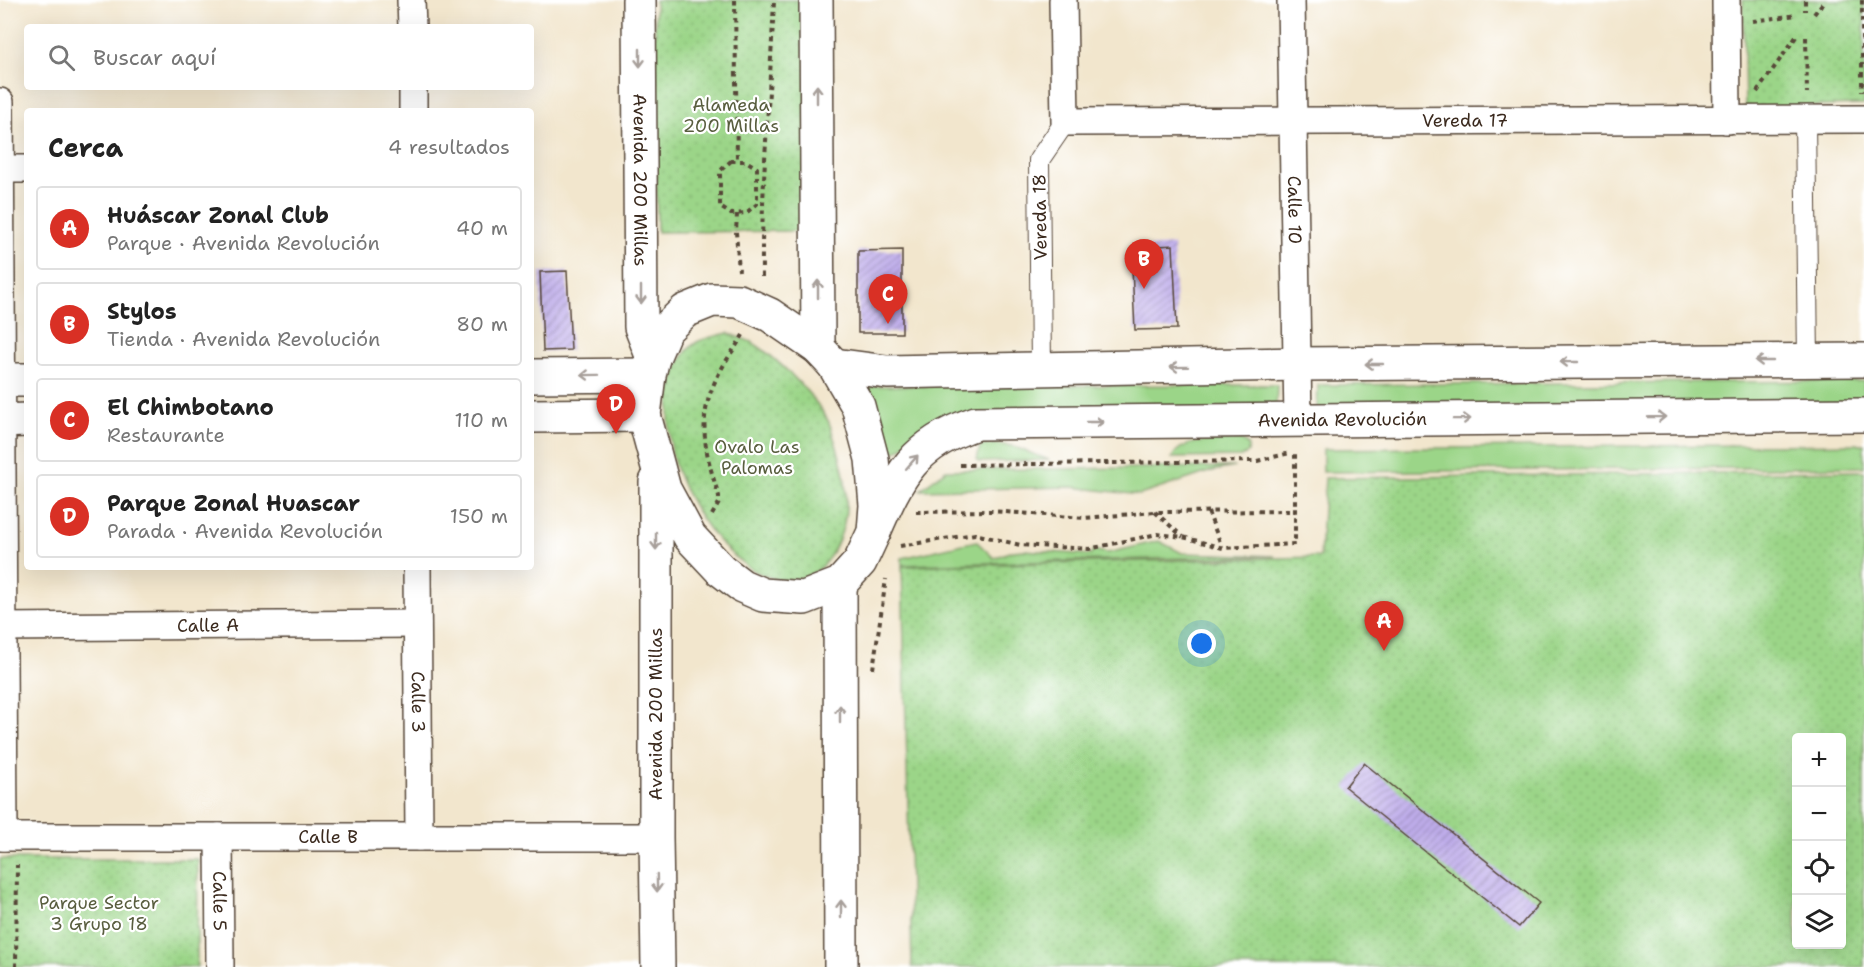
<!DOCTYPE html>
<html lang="es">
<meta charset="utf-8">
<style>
:root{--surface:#fff;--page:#f6f6f6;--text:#222;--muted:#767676;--line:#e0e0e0;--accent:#d93025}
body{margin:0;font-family:"Shantell Sans",sans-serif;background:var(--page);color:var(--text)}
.controls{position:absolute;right:18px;bottom:18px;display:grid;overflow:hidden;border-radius:6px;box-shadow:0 6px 24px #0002}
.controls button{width:54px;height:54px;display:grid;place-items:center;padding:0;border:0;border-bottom:2px solid var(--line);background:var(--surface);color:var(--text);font:30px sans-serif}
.you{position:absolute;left:1202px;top:644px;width:21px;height:21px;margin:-15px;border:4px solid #fff;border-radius:50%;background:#1a73e8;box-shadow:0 0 0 9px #1a73e833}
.badge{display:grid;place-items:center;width:39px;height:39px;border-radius:50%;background:var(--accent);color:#fff;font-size:20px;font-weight:700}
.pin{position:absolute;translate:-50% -50px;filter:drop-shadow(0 2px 3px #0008)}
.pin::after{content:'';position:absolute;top:32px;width:21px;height:18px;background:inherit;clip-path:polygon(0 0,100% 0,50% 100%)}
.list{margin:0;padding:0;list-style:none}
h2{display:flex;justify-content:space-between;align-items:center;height:78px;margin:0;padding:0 24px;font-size:26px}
h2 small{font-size:20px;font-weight:400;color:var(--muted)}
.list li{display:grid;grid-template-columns:39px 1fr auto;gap:18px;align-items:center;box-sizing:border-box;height:84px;margin:0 12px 12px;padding:0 12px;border:2px solid var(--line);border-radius:6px}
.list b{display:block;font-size:22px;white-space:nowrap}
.list p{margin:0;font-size:20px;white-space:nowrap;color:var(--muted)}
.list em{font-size:20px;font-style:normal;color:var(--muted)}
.icon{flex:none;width:33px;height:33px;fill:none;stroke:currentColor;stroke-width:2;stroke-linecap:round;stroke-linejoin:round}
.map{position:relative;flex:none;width:1864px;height:967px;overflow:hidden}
.search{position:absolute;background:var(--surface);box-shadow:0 6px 24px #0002;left:24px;top:24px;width:510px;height:66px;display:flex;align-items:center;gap:15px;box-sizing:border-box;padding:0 21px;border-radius:6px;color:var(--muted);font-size:22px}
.panel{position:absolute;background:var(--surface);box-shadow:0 6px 24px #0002;left:24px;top:108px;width:510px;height:462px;border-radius:6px}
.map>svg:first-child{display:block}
.green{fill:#9bd588;stroke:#6b8053;stroke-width:1.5}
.park{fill:url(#park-dots);stroke:#6b8053;stroke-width:1.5;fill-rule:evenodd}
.building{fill:url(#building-hatch)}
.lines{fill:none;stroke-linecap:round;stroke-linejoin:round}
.pedestrian-casing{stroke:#564638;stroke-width:22}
.minor-casing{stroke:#564638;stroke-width:30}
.tertiary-casing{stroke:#564638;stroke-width:36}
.secondary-casing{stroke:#564638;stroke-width:36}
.path{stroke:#564638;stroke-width:4;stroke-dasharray:4.5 4.5;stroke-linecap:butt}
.pedestrian{stroke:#fff;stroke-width:20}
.minor{stroke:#fff;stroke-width:27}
.tertiary{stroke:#fff;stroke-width:33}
.secondary{stroke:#fff;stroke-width:33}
.oneway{stroke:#a79f9a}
.labels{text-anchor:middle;stroke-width:4.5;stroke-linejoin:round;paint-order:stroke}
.park-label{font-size:18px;fill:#585d3e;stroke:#fff}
.street-label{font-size:18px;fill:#3b2a1e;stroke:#fff}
</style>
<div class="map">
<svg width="1864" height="967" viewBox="0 0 1864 967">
<defs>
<pattern id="park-dots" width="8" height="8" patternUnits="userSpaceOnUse" patternTransform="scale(1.5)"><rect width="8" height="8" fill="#9bd588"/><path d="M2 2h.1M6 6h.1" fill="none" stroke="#86b775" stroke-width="1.8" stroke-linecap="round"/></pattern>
<pattern id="building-hatch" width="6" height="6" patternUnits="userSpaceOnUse" patternTransform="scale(1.5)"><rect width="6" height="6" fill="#bfadeb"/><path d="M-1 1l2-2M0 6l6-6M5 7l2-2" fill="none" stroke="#9c8dbe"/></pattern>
</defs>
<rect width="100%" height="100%" fill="#fff"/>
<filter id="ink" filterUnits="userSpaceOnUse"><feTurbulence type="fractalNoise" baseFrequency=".0167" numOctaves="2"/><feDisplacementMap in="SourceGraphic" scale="12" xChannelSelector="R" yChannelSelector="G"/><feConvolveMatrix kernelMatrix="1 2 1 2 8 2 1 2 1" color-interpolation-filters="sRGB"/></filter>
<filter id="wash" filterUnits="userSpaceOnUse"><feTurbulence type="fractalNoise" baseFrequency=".008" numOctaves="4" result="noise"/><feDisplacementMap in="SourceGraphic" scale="24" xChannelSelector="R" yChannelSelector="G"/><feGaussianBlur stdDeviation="1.35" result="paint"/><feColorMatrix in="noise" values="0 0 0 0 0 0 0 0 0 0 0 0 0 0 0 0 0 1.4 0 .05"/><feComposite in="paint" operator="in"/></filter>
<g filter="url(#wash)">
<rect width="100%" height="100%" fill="#f2e6cd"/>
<g class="green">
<path d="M1864,381v23l-547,5 1,-24z"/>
<path d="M1277,385l-1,25 -349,22 -42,26 -23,-67 11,-5z"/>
<path d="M1240,440c7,3 9,5 8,12l-7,5 -69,1c8,-21 50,-17 68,-18z"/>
<path d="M995,444l17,2 37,14 -70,2 -2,-2 3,-14z"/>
<path d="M1864,444v23l-541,5v-23z"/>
<path d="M1235,467l-23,4 -72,24 -68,-8 -152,3 26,-20z"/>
<path d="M976,541l18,17 18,-7 12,-1 67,5 2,-5 15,3 51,-12 23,12 93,3 -373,9v-7z"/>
</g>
<g class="park">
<path d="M655,0h151l2,231 -151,1z"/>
<path d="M1743,0h121v105l-119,3z"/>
<path d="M728,333c8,4 18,6 25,10 24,15 59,50 73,74 4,6 6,14 8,21 13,37 20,78 -1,113 -5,9 -12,19 -22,23 -60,29 -121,-60 -136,-109 -10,-33 -10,-103 22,-123 9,-5 21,-6 31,-9z"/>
<path d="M1864,471v496h-952l-10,-401 418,-9 5,-79zM1796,738h46v206h-46z"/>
<path d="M0,859h198l-1,108h-197z"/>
</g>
<g id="blocks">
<g class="building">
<path d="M1173,245l4,84 -42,1 -4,-82z"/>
<path d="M902,250v83h-44v-82z"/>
<path d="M567,271l4,79 -28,1 -3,-79z"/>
<path d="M1364,763l175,140 -20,24 -174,-140z"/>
</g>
</g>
</g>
<g filter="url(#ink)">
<use href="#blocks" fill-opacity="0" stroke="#564638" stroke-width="1.5"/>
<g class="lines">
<g class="pedestrian-casing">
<g id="pedestrian">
<path d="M1805,119l3,242"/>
<path d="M1041,369l-2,-209 26,-38"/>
</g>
</g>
<g class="minor-casing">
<g id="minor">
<path d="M411,0l1,27"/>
<path id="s1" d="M1063,0l2,122 799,-3"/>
<path id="s2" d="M1291,0l7,421"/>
<path d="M1726,0l1,120"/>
<path d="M413,87v24"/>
<path d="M0,102l4,735"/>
<path d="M0,169h27"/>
<path id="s3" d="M417,567l2,270"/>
<path id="s4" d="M0,627l417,-3"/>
<path id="s5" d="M0,837h656"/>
<path id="s6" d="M219,837l1,130"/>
</g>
</g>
<g class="tertiary-casing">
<g id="tertiary">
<path d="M834,365l53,7 410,-8 567,-4"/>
<path d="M531,376l118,-1"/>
<path d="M0,380h27"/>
<path d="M531,416l113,-1"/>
<path d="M0,421l27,-1"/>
<path id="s7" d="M874,532c25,-58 40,-88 102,-109l888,-8"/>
</g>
</g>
<g class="secondary-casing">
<g id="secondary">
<path id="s8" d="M639,0l2,327 12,31"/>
<path d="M816,0l2,348"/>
<path d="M712,300l27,1 31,14 48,33 16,17 24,41 14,53 4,46 -2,27 -14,30 -20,22 -36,14 -41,-3 -21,-9 -21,-16 -31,-33 -26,-48 -20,-74 5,-40 4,-17 12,-28 20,-19z"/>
<path d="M656,482v355l2,130"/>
<path d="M840,584l1,383"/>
</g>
</g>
<g class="path">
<path d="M735,0l2,162"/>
<path d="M1805,0v11"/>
<path d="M1862,0v92"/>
<path d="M1814,14l11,-14"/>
<path d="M1753,21l44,-6"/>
<path d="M1806,37l1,56"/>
<path d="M1757,92l41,-58"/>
<path d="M731,161h15l11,7v36l-11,9 -15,1 -11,-7v-36z"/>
<path d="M737,214l-1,18 3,39"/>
<path d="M762,277c-1,-92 8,-184 12,-277"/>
<path d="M960,465l297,-4 33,-8"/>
<path d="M916,512l75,-1 94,7 70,-6 140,-1"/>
<path d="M1155,512l28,25"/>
<path d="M1208,512l14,35"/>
<path d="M712,515l7,-12v-7c-15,-46 -24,-81 2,-126 6,-12 15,-23 22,-35"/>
<path d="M900,546l75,-12 45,11 69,4 68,-15 26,3 40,11 72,-4v-93"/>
<path d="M873,669l13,-90"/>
<path d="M16,967l1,-102"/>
</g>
<use href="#pedestrian" class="pedestrian"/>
<use href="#minor" class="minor"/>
<use href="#tertiary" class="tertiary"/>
<use href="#secondary" class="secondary"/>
</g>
<defs><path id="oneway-shaft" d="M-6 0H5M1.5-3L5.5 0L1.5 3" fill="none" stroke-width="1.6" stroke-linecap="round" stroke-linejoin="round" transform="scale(1.5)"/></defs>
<g class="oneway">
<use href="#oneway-shaft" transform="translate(640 58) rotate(90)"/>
<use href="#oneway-shaft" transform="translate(817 94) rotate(-90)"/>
<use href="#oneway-shaft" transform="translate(818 289) rotate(-90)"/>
<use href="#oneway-shaft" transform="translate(641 295) rotate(90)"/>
<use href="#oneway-shaft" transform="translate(1764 361) rotate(180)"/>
<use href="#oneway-shaft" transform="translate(1569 362) rotate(180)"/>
<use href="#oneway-shaft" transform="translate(1374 364) rotate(180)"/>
<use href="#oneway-shaft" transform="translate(1179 367) rotate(179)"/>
<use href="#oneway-shaft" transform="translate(590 375) rotate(179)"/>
<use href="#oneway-shaft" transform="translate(1657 417) rotate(-1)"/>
<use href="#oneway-shaft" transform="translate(1462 419) rotate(-1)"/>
<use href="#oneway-shaft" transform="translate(1095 422)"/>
<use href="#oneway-shaft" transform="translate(912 462) rotate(-49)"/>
<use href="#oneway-shaft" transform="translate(656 541) rotate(90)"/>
<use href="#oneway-shaft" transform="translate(840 714) rotate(-90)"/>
<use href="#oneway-shaft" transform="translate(657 883) rotate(89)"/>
<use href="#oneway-shaft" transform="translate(841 909) rotate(-90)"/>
</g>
</g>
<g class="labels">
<g class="park-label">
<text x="731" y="111">Alameda<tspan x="731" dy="21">200 Millas</tspan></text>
<text x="757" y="453">Ovalo Las<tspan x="757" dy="21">Palomas</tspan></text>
<text x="99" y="909">Parque Sector<tspan x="99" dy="21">3 Grupo 18</tspan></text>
</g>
<g class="street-label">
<text dy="6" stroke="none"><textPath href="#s1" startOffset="522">Vereda 17</textPath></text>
<text dy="6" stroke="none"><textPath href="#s8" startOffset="180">Avenida 200 Millas</textPath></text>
<text dy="6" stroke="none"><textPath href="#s2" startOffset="210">Calle 10</textPath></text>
<text transform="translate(1040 217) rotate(-91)" y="6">Vereda 18</text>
<text dy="6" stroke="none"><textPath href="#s7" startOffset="522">Avenida Revolución</textPath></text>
<text dy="6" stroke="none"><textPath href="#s4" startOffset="208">Calle A</textPath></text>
<text dy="6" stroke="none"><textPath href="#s3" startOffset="135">Calle 3</textPath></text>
<text transform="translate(656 714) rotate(-90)" y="6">Avenida 200 Millas</text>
<text dy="6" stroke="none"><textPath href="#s5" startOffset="328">Calle B</textPath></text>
<text dy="6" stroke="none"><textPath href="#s6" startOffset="64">Calle 5</textPath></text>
</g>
</g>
</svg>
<div class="controls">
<button>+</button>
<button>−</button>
<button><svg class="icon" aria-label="locate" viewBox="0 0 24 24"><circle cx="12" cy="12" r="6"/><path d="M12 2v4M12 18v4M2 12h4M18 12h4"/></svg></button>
<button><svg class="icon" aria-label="layers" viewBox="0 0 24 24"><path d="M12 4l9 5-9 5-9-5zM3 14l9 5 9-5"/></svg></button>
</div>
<div class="you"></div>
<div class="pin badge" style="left:1384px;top:651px">A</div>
<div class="pin badge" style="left:1144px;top:289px">B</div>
<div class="pin badge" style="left:888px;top:324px">C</div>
<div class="pin badge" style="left:616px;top:434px">D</div>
<div class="search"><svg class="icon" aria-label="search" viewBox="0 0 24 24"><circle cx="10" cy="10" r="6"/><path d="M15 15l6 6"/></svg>Buscar aquí</div>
<section class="panel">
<h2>Cerca<small>4 resultados</small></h2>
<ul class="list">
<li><span class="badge">A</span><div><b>Huáscar Zonal Club</b><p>Parque · Avenida Revolución</p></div><em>40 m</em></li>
<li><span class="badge">B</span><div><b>Stylos</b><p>Tienda · Avenida Revolución</p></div><em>80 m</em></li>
<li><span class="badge">C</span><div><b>El Chimbotano</b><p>Restaurante</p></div><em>110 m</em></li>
<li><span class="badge">D</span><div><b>Parque Zonal Huascar</b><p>Parada · Avenida Revolución</p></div><em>150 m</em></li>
</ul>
</section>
</div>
